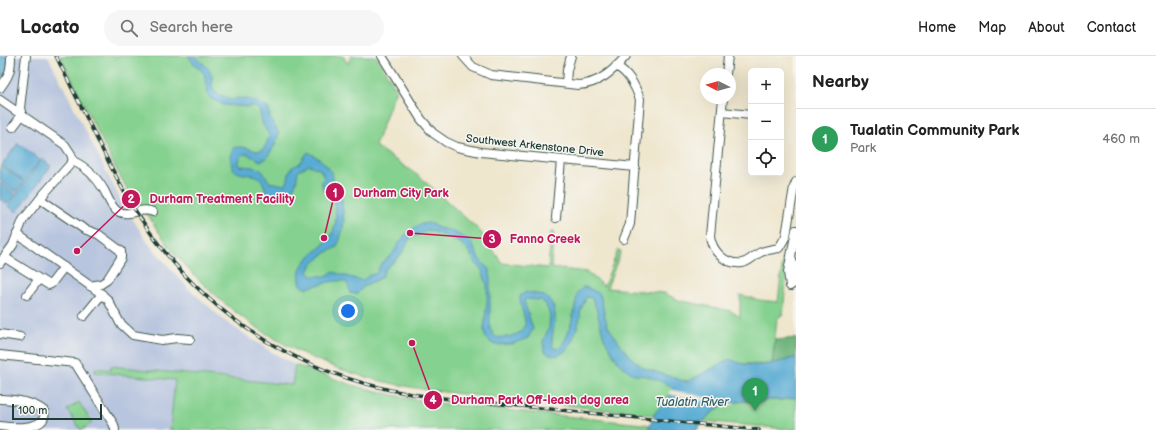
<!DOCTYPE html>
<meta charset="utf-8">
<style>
:root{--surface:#fff;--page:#f6f6f6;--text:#222;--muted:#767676;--line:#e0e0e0;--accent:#111827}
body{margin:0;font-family:"Balsamiq Sans",sans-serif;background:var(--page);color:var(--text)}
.controls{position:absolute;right:12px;top:12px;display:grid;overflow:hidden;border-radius:6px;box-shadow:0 4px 16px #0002}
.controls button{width:36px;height:36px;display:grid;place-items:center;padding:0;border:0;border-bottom:1px solid var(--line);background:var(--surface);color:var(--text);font:20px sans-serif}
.compass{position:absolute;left:700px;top:12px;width:36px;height:36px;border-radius:50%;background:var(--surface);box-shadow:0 4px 16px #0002;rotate:276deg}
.scale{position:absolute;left:12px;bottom:10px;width:90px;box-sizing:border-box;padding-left:4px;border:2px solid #1f3d34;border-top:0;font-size:11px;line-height:14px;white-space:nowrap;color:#1f3d34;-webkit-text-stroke:3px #f6f6f2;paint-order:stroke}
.you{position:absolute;left:348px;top:255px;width:14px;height:14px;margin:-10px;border:3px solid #fff;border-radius:50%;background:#1a73e8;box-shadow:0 0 0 6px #1a73e833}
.badge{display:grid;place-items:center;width:26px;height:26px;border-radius:50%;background:var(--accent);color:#fff;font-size:13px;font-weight:700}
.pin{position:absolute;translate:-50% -33px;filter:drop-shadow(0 1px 2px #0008)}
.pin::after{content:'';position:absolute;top:21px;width:14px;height:12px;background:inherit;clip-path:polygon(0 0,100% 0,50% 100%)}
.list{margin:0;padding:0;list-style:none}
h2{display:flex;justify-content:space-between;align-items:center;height:52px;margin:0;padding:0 16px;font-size:17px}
h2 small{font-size:13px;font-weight:400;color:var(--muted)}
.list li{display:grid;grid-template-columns:26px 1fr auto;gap:12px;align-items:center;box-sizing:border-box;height:60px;padding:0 16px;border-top:1px solid var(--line)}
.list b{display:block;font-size:15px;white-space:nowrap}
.list p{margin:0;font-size:13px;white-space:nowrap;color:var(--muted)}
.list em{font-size:13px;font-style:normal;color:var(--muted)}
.icon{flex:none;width:22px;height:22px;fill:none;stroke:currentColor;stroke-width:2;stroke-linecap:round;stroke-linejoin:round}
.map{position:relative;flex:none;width:796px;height:374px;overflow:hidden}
header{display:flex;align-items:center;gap:24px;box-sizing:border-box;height:56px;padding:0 20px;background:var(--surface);border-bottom:1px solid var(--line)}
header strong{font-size:19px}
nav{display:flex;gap:22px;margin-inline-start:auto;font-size:14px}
.search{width:280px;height:36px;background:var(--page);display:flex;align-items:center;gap:10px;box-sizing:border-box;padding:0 14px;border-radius:22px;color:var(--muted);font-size:15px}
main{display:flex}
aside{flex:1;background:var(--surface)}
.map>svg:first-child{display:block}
.industrial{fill:#b8c5de}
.green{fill:#85d18f;stroke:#528762}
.forest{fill:#6cb37a;stroke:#467857}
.water{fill:#58abd3;stroke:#3c7484}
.pier{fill:#efe6ce}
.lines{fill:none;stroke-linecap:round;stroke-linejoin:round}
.minor-casing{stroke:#3e564b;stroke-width:10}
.minor{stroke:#fff;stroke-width:8}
.rail-casing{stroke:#1f3d34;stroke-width:3.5}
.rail{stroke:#f6f6f2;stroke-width:2;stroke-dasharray:6;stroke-linecap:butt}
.labels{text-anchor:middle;stroke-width:3;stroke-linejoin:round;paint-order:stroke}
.street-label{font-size:11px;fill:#1f3d34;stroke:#f6f6f2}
.water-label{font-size:12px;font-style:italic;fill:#305e64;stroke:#f6f6f2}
.leader{fill:none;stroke:#c2185b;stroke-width:1.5}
.callout-dot{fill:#c2185b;stroke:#f6f6f2;stroke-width:1.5}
.mark-label{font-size:12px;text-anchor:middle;font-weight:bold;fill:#fff}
.callout-label{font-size:12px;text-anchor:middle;font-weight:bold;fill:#c2185b;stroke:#f6f6f2;stroke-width:3;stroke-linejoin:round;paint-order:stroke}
</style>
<header>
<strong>Locato</strong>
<div class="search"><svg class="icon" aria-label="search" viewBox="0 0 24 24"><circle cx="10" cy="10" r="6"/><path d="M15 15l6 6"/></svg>Search here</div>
<nav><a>Home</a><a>Map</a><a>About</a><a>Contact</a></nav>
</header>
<main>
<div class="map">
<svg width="796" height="374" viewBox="0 0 796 374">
<rect width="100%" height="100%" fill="#f6f6f2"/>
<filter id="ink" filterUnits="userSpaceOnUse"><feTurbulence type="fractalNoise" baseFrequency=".025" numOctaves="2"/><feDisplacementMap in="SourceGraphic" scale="8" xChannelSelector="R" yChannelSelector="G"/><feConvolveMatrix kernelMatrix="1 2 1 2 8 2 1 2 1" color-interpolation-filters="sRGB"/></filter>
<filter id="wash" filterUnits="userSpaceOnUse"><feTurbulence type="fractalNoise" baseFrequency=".012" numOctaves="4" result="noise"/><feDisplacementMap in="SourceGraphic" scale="16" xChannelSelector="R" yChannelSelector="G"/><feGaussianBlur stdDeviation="0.9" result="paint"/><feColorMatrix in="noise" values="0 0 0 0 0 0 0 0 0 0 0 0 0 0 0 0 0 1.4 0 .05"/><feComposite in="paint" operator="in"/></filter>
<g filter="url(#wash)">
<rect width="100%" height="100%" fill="#efe6ce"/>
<path class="industrial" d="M0,0h48l72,143 28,44 40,45 38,34 44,29 25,14 -2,20 -181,-19 -1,4 -16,-2v4l80,8 -5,50h-170z"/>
<g class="green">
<path d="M60,0h283l5,8 3,-8h25l20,33 -21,57 45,31 60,54 22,32 46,5 3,-36h3l-3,36 36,4 17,14 14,-36 3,1 -14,37 57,5 14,7 53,11 9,6v-22l19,5 19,2 5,-44 4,-4 2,-6 -6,66 -6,5 -5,45c-12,1 -23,0 -35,-1 -12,-2 -38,11 -47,18l-6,-1 -30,35c-49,-5 -98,-11 -147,-16 -43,-5 -85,-8 -126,-18 -79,-18 -154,-64 -206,-127 -10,-12 -19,-26 -27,-39l-8,-3 -25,-45z"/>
<path d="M295,309l57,20 54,13 41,6 205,21 -1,5h-481l5,-50 -80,-8v-4l16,2v-4l181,19z"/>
<path d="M796,342v32l-93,-9 19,-16 12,-3 48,-2z"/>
<path d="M79,346l13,21 -11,7 -14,-20z"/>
</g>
<path class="forest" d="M796,282v19l-19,6 -5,1 3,-24z"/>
<g class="water">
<path d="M0,0h10l-6,19 -4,1z"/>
<path d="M188,0h7c6,6 15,12 17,20 1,6 -1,8 2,16l17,8c12,-5 28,2 38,9l1,10 9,14 -4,12 -9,14 -7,2 -4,-4h-4l-3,-3c-7,-1 -11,7 -8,12 16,1 22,0 29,16l16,3 3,-5 1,-7 3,-6 7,-3 9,-12c9,5 19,11 24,22 2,3 0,9 1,13l8,5 3,31 -4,17 -4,8 -13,6 -3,4 -8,6 -4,8 4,4h14l7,-4c4,1 27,9 29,8 7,-2 4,-6 14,-6 2,-4 4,-9 6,-11 4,-4 8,-6 12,-11 3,-4 4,-9 8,-13 8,-10 25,-23 36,-11l14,3 15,8 5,5 7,15 11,11v59l5,8c8,1 15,0 22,-3 17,-9 2,-21 3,-38l6,-4c6,1 13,2 18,4 11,6 13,20 10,31 -1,8 -4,14 0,21l3,1c14,-8 17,-43 21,-57l5,-5h3l14,7 7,31 22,31 15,12 43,14 43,-23c21,11 45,5 66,-2v41c-23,4 -52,0 -72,7 -8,3 -23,17 -27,25h-49l7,-17 19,-23 -2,-3 -7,-4 -18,-7 -12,-1 -12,-8 -7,-8 -12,-21 -8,-30 -4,-10 -6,-1c-1,4 -3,8 -5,12 -1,4 0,8 -2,12 -4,15 -14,46 -35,30l-1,-10 6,-13 1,-13 -5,-12 -5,-3 -15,-1 -1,2 9,28 -5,9 -16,6 -17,1 -5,-3 -5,-6 -1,-7 3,-27v-17l-5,-15 -8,-9 -6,-11 -10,-9 -29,-11 -19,8 -7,14 -7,8 -11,9 -3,8 -18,9 -5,6 -3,2 -6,-1c-1,-4 -1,-9 -5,-11 -7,-4 -30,4 -38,6l-5,-1c-13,-30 26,-34 33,-61 1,-5 1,-11 0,-16 0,-5 0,-14 -5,-17 -2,-1 -4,-1 -6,-2 -2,-5 -4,-9 0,-13l-3,-8 -12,-5 -11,6c-1,5 -1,12 -4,16 -5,7 -20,12 -27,9 -2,-6 -3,-16 -9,-19 -5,-3 -13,-2 -19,-4 -10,-4 -9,-16 -6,-25 19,-6 29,17 36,-13l-7,-12 -3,-14 -7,-3 -4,1 -24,-2 -13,-6 -3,-4 -4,-22 -9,-8z"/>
<path d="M18,87l22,17 -16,21 -22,-16z"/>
<path d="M42,103l9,7 -34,46 -9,-6z"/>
<path d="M1,110l23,16 -8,10 -16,-11v-13z"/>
<path d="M0,127l15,11 -8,10 -7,-5z"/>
</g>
<path class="pier" d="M672,334l64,14 -10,2 -57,-12z"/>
</g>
<g filter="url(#ink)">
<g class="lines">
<g class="minor-casing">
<g id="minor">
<path d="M382,0l39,63 12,14 13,9 11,5 24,5 154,15"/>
<path d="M463,0l10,11 18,8 87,10c21,-1 35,-14 48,-29"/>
<path d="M616,10c13,7 19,20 24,33l-10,125 -6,15"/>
<path d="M726,18l2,-18"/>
<path d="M566,27l1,-13 4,-14"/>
<path d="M0,32c9,-12 11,-17 11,-32"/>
<path d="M723,42l-13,138c2,15 15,29 32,27 7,-1 12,-8 19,-11 5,-2 12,-3 18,-4l7,-12 8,-49 2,-5"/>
<path d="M0,44l65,45 6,9 2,7 -30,34 -20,25 -10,25 -13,18"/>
<path d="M722,56l29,3"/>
<path d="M13,71l9,-12 -2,-7 6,-52"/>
<path d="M73,105c13,6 24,17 31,29 4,7 6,16 13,21 11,7 24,-5 36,1"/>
<path d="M40,143l44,30 14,5 23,17v7l-14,22 -6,4 -11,2"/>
<path d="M556,162l5,-58"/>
<path d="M17,178l82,58 9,8 12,23 13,12 29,5 15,-2 13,1"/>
<path d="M4,201l45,28 2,-1 13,-17"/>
<path d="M791,201l4,13 1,12 -6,4 -2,-14 8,-42"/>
<path d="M27,239l12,-16"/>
<path d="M84,260l18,-22"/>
<path d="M0,278l20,3"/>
<path d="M0,299l75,8 39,62 1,5"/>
<path d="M0,343c14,1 33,2 44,12 5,19 -31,17 -44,15"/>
</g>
</g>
<use href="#minor" class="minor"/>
<g class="rail-casing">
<path id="rail" d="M56,0c16,32 31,63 47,95 12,23 23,47 38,68 67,103 170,163 291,178l327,33"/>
</g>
<use href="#rail" class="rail"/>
</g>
</g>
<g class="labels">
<g class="street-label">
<text transform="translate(535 89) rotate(6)" y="4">Southwest Arkenstone Drive</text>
</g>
<g class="water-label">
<text x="692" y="350">Tualatin River</text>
</g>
</g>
<path class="leader" d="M324 182L335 136M77 195L131 143M410 177L492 183M412 287L433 344"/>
<g class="callout-dot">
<circle cx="324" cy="182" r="4"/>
<circle cx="77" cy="195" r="4"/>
<circle cx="410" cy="177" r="4"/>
<circle cx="412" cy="287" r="4"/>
<circle cx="335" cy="136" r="10"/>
<circle cx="131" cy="143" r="10"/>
<circle cx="492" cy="183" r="10"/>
<circle cx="433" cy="344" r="10"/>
</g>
<g class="mark-label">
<text x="335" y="141">1</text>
<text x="131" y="147">2</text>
<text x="492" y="187">3</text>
<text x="433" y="348">4</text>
</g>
<g class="callout-label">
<text x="401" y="141">Durham City Park</text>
<text x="222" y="147">Durham Treatment Facility</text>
<text x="545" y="187">Fanno Creek</text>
<text x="540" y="348">Durham Park Off-leash dog area</text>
</g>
</svg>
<div class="controls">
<button>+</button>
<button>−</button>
<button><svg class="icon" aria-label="locate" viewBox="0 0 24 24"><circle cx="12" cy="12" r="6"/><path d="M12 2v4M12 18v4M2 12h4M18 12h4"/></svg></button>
</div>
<svg class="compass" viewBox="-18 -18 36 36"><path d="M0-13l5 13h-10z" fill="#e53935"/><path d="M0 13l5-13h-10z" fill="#767676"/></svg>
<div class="scale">100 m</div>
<div class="you"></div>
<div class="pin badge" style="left:755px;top:355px;background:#2e9e5b">1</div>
</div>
<aside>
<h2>Nearby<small></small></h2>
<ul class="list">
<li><span class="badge" style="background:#2e9e5b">1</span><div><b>Tualatin Community Park</b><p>Park</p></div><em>460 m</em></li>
</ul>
</aside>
</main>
